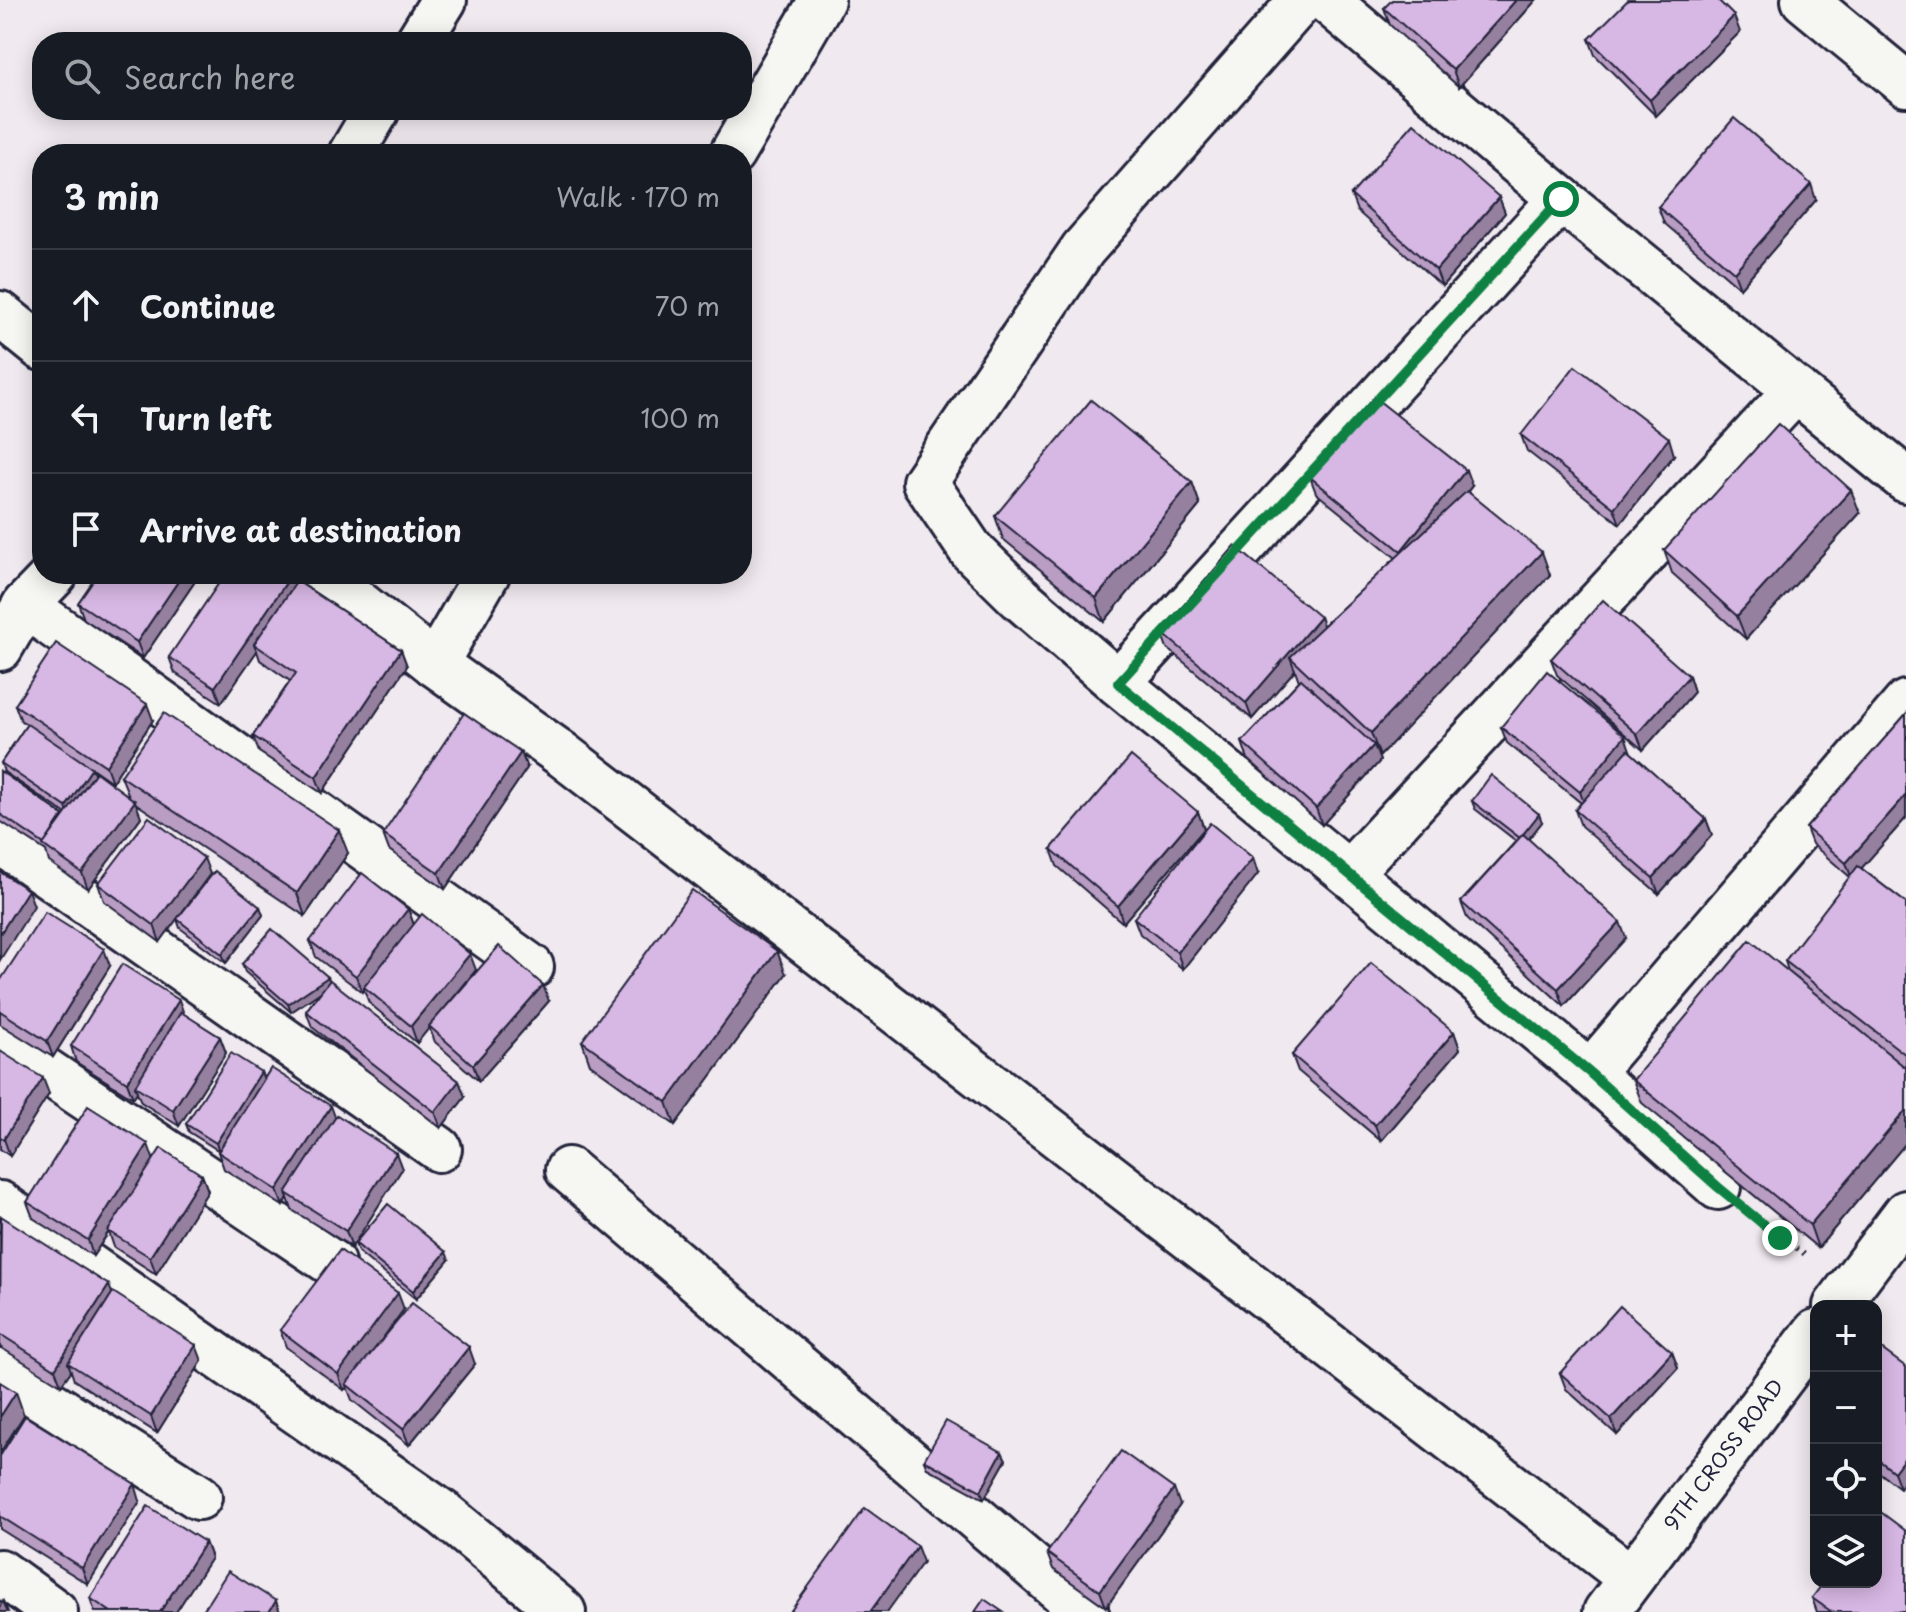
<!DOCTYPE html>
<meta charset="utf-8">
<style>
:root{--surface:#171b24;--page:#242831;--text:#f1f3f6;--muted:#9ea1a6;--line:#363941}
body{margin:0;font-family:"Playpen Sans",sans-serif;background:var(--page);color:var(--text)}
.controls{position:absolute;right:24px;bottom:24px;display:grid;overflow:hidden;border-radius:16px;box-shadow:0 4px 20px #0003}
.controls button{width:72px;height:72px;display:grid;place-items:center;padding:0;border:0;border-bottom:2px solid var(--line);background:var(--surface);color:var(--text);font:40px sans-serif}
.stop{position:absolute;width:24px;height:24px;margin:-18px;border:6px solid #0b8043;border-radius:50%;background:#fff}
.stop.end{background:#0b8043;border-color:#fff;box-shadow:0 2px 8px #0008}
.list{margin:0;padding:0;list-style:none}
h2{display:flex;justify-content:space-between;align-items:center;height:104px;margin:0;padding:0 32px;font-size:34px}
h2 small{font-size:26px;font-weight:400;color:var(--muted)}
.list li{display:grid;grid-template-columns:52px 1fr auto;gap:24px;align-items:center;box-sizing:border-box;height:112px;padding:0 32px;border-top:2px solid var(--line)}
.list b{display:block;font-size:30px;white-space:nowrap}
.list em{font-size:26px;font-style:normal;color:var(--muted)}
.icon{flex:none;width:44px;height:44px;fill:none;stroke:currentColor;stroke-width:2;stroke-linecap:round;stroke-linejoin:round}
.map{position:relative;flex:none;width:1906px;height:1612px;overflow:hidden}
.search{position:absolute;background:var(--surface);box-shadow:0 4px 20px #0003;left:32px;top:32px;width:720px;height:88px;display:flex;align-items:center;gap:20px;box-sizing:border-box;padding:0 28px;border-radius:32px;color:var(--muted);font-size:30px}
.panel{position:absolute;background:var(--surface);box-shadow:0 4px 20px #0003;left:32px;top:144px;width:720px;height:440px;border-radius:32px}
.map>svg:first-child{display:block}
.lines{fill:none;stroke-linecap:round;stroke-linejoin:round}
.minor-casing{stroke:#22223b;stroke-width:50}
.path{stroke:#22223b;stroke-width:5;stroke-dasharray:2 6;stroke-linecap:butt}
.minor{stroke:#f6f6f2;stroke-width:44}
.wall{fill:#b99dc3;stroke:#22223b;stroke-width:2}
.shaded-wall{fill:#96809f;stroke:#22223b;stroke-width:2}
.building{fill:#d7b7e3;stroke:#22223b;stroke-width:2}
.route{stroke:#0b8043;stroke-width:10}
.labels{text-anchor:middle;stroke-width:6;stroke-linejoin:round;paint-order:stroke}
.street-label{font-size:20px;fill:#22223b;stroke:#f6f6f2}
</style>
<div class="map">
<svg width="1906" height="1612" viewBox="0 0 1906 1612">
<rect width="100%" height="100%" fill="#f0e9ef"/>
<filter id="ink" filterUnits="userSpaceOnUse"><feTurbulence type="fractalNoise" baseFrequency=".0125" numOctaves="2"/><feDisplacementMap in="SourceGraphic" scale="16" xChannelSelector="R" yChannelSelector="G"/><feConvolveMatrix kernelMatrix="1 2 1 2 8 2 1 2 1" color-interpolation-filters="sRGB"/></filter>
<g filter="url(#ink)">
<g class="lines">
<g class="minor-casing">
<g id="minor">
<path d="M1302,0l-219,249 -158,233 46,68 49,48 98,85 472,390 128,114"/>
<path d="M1326,0l235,199 345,281"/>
<path d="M1804,0l102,84"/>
<path d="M418,42l26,-42"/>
<path d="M351,154l26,-44"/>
<path d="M732,154l90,-154"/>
<path d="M0,314l42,34"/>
<path d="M322,574l113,90 128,91 1068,823"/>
<path d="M25,605l506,362"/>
<path d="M0,648l25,-43 30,-31"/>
<path d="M435,664l52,-90"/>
<path d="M1118,683l443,-484"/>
<path d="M0,841l439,308"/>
<path d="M1350,872l446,-482"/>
<path d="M0,1040l332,223"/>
<path d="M1590,1073l316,-370"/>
<path d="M568,1170l518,442"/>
<path d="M0,1204l444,310 119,98"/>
<path d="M1836,1306l70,-93"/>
<path d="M0,1372l199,125"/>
<path d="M0,1572l55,40"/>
<path d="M1606,1612l210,-280"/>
</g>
</g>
<path class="path" d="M1758,1219l49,37"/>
<use href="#minor" class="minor"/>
</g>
<g class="wall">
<path d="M1536,0l-77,87 -69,-62 -6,-17z"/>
<path d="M1740,32l-84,84 -61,-61 -6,-16z"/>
<path d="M1351,195l148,2 6,16 -63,73 -85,-75z"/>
<path d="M1816,200l-76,88 -76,-65 -6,-16z"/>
<path d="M1521,435l153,20 -54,69 -93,-73z"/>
<path d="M1310,477l162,9 -5,6 83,83 -170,181 -3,-3 3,8 -58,64 -74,-66 -6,-17 57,-61 -4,-11 -43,49 -85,-71 -6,-16 159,-15 3,9 73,-68 -80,-65z"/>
<path d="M1192,482l8,23 -96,117 -101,-83 -8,-23z"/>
<path d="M1860,513l-114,126 -74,-66 -8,-23z"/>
<path d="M98,574h102l-57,84 -59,-39 -6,-16z"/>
<path d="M302,584l99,66 6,16 -85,127 -63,-41 -6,-16 37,-55 -30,-21 -3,-9 -36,52 -46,-30 -6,-16z"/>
<path d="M1551,659l138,17 5,16 -51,58 -86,-75z"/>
<path d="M15,705l138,15 -41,62 -19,-13 2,5 34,22 -8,-20 227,77 -43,63 -170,-113 6,14 -53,72 -39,-27 -3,-11 -46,-30v-50l63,44 1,2 2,-3 -62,-42 -3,-9 26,-39 -6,-3z"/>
<path d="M1906,714v104l-45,50 45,35v240l-88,105 -176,-145 -9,-23 155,-109 -3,-10 65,-84 -38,-33 -6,-16z"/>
<path d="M1501,727l130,26 75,66 6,16 -53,59 -78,-68 -6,-16 6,-7 -74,-60z"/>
<path d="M527,768l-82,121 -56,-39 -6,-16z"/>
<path d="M1472,801l70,21 -14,17 98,99 -62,68 -97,-88 -6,-16 55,-61 -41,-32z"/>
<path d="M1198,812l6,17 -81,94 -66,-57 -6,-17z"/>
<path d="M210,874l-50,68 -56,-41 -6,-17z"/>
<path d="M1258,874l-75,95 -43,-35 -6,-16z"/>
<path d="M260,907l3,8 -37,48 -46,-35 -3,-9z"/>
<path d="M408,909l6,16 62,45 -24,30 97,1 -70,80 -44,-39 -6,-15 -12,16 -48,-40 -5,-13 -2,2 -46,-35 -6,-16z"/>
<path d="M242,964l86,13 1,4 130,100 6,16 -24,31 -129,-101 -6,-16 14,-19 -29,20 -46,-40z"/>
<path d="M110,966l-57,91 -53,-33v-43z"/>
<path d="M786,974l-111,151 -85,-61 -8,-23z"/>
<path d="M185,1015l35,22 6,16 -47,73 -38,-24 -4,-10 -4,6 -57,-36 -5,-16z"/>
<path d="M1454,1032l6,17 -79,92 -83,-70 -6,-16z"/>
<path d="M0,1051l49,43 -39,62 -10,-7z"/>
<path d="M261,1072l3,8 72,37 66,52 -50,78 -60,-37 -4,-12 -5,8 -59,-37 -6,-17 1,-1 -30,-19 -3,-8z"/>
<path d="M153,1160l49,15 6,16 -52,83 -42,-27 -5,-15 -16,24 -60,-38 -6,-16z"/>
<path d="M0,1218l112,75 90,68 -45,72 -83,-53 -3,-9 -10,14 -61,-38z"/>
<path d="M355,1243l94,17 -33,39 -58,-47z"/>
<path d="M404,1309l-26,35 97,20 -66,81 -57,-45 -5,-13 -3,3 -58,-43 -6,-17z"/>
<path d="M1876,1345l24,143 -24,-18z"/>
<path d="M1672,1352l6,16 -61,67 -51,-46 -6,-16z"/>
<path d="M1002,1452l4,8 -22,39 -57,-31 -3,-8z"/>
<path d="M0,1456l140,45 -52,83 -88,-55z"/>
<path d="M1180,1505l-74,102 -53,-38 -6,-16z"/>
<path d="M205,1542l6,16 -35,54h-81l-5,-14z"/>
<path d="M1812,1598l94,14h-89z"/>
</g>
<g class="shaded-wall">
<path d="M1516,0h20l-77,87 -6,-17z"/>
<path d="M1734,16l6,16 -84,84 -6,-16z"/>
<path d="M1811,184l5,16 -76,88 -6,-16z"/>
<path d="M1499,197l6,16 -63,73 -6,-16z"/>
<path d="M1669,438l5,17 -54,69 -6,-16z"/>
<path d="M1466,470l6,16 -65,81 -6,-16z"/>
<path d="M1192,482l8,23 -96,117 -8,-24z"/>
<path d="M1851,490l9,23 -114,126 -9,-23z"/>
<path d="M1542,552l8,23 -170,181 -9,-23z"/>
<path d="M183,574h17l-57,84 -6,-16z"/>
<path d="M292,574h6l4,10 -48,60 3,7 -36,52 -6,-16z"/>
<path d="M1320,617l6,16 -36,24 5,13 -43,49 -6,-16z"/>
<path d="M401,650l6,16 -85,127 -6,-16z"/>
<path d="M1689,676l5,16 -51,58 -6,-16z"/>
<path d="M147,704l6,16 -41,62 -6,-16z"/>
<path d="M1625,736l6,17 -45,55 -6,-16z"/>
<path d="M1374,745l6,16 -58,64 -6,-17z"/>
<path d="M521,752l6,16 -82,121 -6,-16z"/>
<path d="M92,768l3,8 -26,40 -3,-9z"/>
<path d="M1906,795v23l-54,61 -6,-16z"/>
<path d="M135,801l6,16 -53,72 -6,-16z"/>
<path d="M1198,812l6,17 -81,94 -5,-17z"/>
<path d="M1539,814l3,8 -19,24 -3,-8z"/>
<path d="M1706,819l6,16 -53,59 -6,-16z"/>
<path d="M339,830l9,23 -43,63 -8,-23z"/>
<path d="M204,858l6,16 -50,68 -6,-17z"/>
<path d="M1253,858l5,16 -75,95 -6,-17z"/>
<path d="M28,890l6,16 -34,54v-26z"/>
<path d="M260,907l3,8 -37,48 -4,-9z"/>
<path d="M408,909l6,16 -50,62v3l-2,2 -6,-16z"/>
<path d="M1620,922l6,16 -62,68 -6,-17z"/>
<path d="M104,949l6,17 -57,91 -6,-16z"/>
<path d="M777,951l9,23 -111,151 -8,-23z"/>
<path d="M470,954l6,16 -59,73 -6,-17z"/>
<path d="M328,977l3,8 -40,27 -3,-8z"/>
<path d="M543,985l6,16 -70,80 -6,-16z"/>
<path d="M179,1000l6,17 -50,69 2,6 -4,6 -6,-16z"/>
<path d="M1454,1032l6,17 -79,92 -6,-16z"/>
<path d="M220,1037l6,16 -47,73 -6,-16z"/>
<path d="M261,1072l3,8 -45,71 -3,-8z"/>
<path d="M43,1078l6,16 -39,62 -6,-17z"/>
<path d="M459,1081l6,16 -24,31 -6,-16z"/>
<path d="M331,1106l6,16 -51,71 2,5 -5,8 -6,-16z"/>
<path d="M1906,1110v33l-88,105 -8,-23z"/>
<path d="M148,1144l6,17 -61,95 -5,-16z"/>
<path d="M396,1153l6,16 -50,78 -6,-16z"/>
<path d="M202,1175l6,16 -52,83 -6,-17z"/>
<path d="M446,1252l3,8 -33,39 -3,-8z"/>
<path d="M109,1285l6,16 -47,62 3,8 -10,14 -6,-16z"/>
<path d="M398,1293l6,16 -56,77 -2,-2 1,3 -3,3 -6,-16z"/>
<path d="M196,1345l6,16 -45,72 -6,-17z"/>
<path d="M469,1347l6,17 -66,81 -6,-16z"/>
<path d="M1672,1352l6,16 -61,67 -6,-16z"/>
<path d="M16,1392l8,23 -24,38v-36z"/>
<path d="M1002,1452l4,8 -22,39 -3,-8z"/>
<path d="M1906,1456v24l-6,8 -6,-16z"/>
<path d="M135,1484l5,17 -52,83 -6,-16z"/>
<path d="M1174,1489l6,16 -74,102 -6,-16z"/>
<path d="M205,1542l6,16 -35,54h-16z"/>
<path d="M917,1546l6,16 -36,50h-17z"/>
<path d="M3,1601l5,11h-8v-6z"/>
<path d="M276,1601l4,11h-11z"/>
</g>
<g class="building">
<path d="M1392,0h124l-63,70 -69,-62z"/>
<path d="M1628,0h90l16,16 -84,84 -61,-61z"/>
<path d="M1734,118l77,66 -77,88 -76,-65z"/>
<path d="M1414,123l85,74 -63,73 -85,-75z"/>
<path d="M1575,366l94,72 -55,70 -93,-73z"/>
<path d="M1374,397l92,73 -65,81 -91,-74z"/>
<path d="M1091,400l101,82 -96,116 -101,-82z"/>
<path d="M1778,424l73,66 -114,126 -73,-66z"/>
<path d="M1467,491l75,61 -171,181 -81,-76z"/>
<path d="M1235,546l85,71 -74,86 -85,-71z"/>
<path d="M98,574h85l-46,68 -59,-39z"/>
<path d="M225,574h67l-77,113 -46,-30z"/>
<path d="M297,581l104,69 -85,127 -63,-41 43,-63 -42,-29z"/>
<path d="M1603,600l86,76 -52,58 -86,-75z"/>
<path d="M56,643l91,61 -41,62 -91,-61z"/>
<path d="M1547,671l78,65 -45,56 -79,-65z"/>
<path d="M1301,679l73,66 -58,63 -74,-66z"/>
<path d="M164,713l175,117 -42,63 -176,-117z"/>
<path d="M464,713l57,39 -82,121 -56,-39z"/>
<path d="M1906,714v81l-60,68 -40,-35z"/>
<path d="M27,724l65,44 -26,39 -65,-44z"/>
<path d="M1628,750l78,69 -53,59 -78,-68z"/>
<path d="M1131,756l67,56 -80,94 -67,-57z"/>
<path d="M0,771l63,44 -19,29 -44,-30z"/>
<path d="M96,772l39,29 -53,72 -39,-28z"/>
<path d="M1491,775l48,39 -19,24 -48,-37z"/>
<path d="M149,817l55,41 -50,67 -56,-41z"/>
<path d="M1210,823l43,35 -76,94 -43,-34z"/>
<path d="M1523,834l97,88 -62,67 -97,-87z"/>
<path d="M1858,866l48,37v152l-121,-94z"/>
<path d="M215,871l45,36 -38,47 -45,-35z"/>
<path d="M0,872l28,18 -28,44z"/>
<path d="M362,873l46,36 -52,67 -46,-35z"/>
<path d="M692,890l85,61 -110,151 -85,-61z"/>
<path d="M45,912l59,37 -57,92 -47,-30v-30z"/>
<path d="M422,914l48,40 -59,72 -47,-39z"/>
<path d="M272,929l56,48 -40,27 -46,-40z"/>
<path d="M1750,940l156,128v42l-96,115 -177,-145z"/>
<path d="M499,946l44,39 -70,80 -44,-39z"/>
<path d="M1371,963l83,69 -79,93 -83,-70z"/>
<path d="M122,964l57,36 -52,82 -56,-36z"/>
<path d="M330,980l129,101 -24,31 -129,-101z"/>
<path d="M181,1012l39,25 -47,73 -38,-24z"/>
<path d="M0,1051l43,27 -39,61 -4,-2z"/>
<path d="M231,1053l30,19 -45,71 -30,-19z"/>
<path d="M271,1068l60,38 -54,84 -59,-38z"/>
<path d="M88,1106l60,38 -60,96 -61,-38z"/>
<path d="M337,1115l59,38 -50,78 -60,-38z"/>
<path d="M161,1148l41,27 -52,82 -42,-26z"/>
<path d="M388,1204l58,48 -33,39 -58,-48z"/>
<path d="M1,1216l108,69 -54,84 -55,-35z"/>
<path d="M340,1250l58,43 -60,81 -58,-44z"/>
<path d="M113,1292l83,53 -45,71 -83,-53z"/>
<path d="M412,1303l57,44 -66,82 -57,-45z"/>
<path d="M1620,1306l52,46 -61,67 -51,-46z"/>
<path d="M1876,1345l30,22v89l-12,16 -18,-14z"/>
<path d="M0,1382l16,10 -16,25z"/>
<path d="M25,1416l110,68 -53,84 -82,-52v-60z"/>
<path d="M946,1421l56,31 -21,39 -57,-31z"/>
<path d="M1121,1451l53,38 -74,102 -53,-38z"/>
<path d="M148,1506l57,36 -45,70h-49l-21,-14z"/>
<path d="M865,1508l52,38 -47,66h-80z"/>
<path d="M1878,1510l28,21v81h-74l-20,-14 12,-16h52v-70z"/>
<path d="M228,1571l48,30 -7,11h-67z"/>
<path d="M984,1599l19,13h-28z"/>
</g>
</g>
<g class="lines" filter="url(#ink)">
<path class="route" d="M1561,199l-443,484 472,390 128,114 62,51"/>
</g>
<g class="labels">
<g class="street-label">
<text transform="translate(1724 1455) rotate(-53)" y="7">9TH CROSS ROAD</text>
</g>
</g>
</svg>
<div class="controls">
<button>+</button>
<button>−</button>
<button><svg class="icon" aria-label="locate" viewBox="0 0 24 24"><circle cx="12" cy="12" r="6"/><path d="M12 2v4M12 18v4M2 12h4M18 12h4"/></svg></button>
<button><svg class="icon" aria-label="layers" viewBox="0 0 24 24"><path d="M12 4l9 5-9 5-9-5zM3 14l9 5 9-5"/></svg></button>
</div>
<div class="stop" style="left:1561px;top:199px"></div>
<div class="stop end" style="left:1780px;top:1238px"></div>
<div class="search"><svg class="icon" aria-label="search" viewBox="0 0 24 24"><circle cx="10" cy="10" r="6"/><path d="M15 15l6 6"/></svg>Search here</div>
<section class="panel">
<h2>3 min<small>Walk · 170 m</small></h2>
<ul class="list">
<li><svg class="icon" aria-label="ahead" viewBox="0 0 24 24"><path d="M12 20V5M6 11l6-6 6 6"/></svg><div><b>Continue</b></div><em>70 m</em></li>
<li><svg class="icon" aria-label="left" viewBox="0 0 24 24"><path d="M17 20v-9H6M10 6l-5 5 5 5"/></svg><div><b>Turn left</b></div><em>100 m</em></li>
<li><svg class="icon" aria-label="arrive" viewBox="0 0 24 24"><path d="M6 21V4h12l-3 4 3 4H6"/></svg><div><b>Arrive at destination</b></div></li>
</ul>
</section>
</div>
